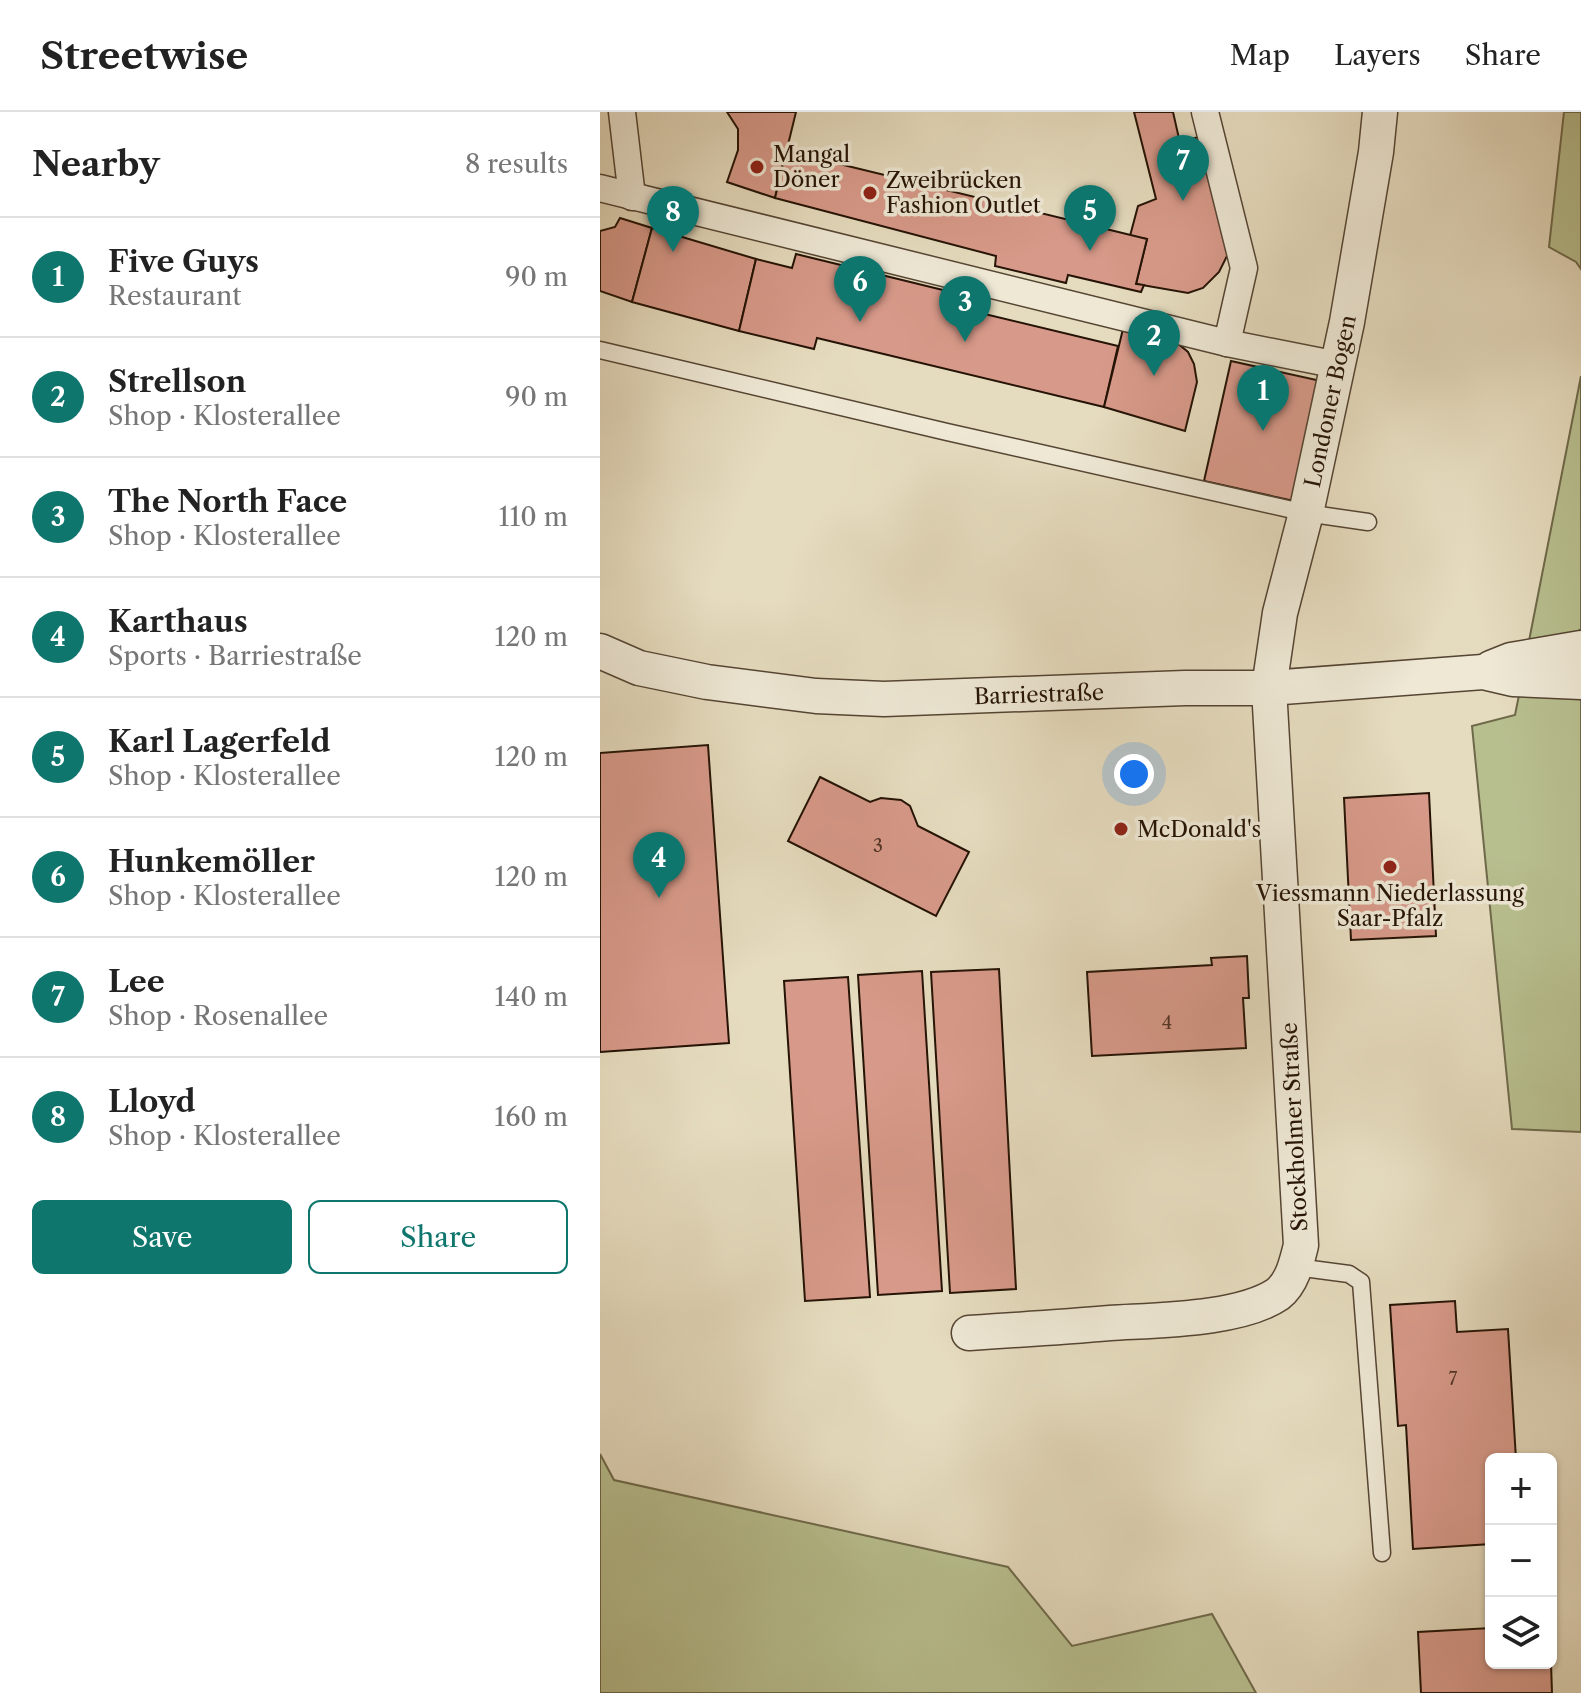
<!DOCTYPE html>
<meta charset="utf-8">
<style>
:root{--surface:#fff;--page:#f2f2f2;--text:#222;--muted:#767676;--line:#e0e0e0;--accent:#0f766e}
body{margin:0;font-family:"Libre Caslon Text",serif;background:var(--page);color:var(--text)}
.controls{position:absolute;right:24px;bottom:24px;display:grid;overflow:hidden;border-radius:12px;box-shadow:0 2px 6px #0004}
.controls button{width:72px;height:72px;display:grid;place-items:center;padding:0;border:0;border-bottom:2px solid var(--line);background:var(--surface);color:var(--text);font:40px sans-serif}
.you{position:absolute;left:534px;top:662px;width:28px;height:28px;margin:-20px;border:6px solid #fff;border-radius:50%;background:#1a73e8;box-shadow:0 0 0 12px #1a73e833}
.badge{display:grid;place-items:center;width:52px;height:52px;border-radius:50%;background:var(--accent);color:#fff;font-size:26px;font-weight:700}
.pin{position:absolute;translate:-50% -66px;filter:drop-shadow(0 2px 4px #0008)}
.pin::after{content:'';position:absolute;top:42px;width:28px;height:24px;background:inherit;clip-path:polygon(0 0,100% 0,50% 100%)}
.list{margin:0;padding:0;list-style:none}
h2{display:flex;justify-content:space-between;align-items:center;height:104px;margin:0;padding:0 32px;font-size:34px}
h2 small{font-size:26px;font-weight:400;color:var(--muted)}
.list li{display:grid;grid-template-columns:52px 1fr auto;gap:24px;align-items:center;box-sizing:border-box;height:120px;padding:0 32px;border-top:2px solid var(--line)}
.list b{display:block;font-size:30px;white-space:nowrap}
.list p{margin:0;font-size:26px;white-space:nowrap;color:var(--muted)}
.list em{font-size:26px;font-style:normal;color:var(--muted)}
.actions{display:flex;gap:16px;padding:24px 32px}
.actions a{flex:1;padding:18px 0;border:2px solid var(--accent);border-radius:12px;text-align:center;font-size:28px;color:var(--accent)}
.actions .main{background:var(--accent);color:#fff}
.icon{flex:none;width:44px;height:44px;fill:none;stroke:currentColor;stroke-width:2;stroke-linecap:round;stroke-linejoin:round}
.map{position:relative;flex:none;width:981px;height:1581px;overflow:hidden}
header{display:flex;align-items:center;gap:48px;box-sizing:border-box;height:112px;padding:0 40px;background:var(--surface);border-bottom:2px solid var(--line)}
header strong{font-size:38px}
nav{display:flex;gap:44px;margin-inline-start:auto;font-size:28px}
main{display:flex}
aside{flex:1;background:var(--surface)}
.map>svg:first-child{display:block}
.green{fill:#b8bf8f;stroke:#6e694a;stroke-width:2}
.building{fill:#d79989;stroke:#251305;stroke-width:2}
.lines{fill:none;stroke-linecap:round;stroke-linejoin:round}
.service-casing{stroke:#554533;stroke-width:19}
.pedestrian-casing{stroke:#554533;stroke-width:29}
.minor-casing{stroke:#554533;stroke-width:37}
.service{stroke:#eee8d5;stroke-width:16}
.pedestrian{stroke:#eee8d5;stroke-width:26}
.minor{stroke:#eee8d5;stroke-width:34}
.poi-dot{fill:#8f2418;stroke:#eee8d5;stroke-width:3}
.labels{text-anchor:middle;stroke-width:7;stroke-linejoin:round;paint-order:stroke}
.number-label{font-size:18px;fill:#523426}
.poi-label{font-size:22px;fill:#251305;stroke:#eee8d5;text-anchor:start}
.street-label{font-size:22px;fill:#251305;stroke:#eee8d5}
</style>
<header>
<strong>Streetwise</strong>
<nav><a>Map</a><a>Layers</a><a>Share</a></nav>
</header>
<main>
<aside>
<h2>Nearby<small>8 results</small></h2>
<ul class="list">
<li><span class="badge">1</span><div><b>Five Guys</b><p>Restaurant</p></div><em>90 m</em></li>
<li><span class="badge">2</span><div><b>Strellson</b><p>Shop · Klosterallee</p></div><em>90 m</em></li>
<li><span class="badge">3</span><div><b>The North Face</b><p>Shop · Klosterallee</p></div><em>110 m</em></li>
<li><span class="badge">4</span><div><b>Karthaus</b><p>Sports · Barriestraße</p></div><em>120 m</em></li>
<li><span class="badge">5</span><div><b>Karl Lagerfeld</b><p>Shop · Klosterallee</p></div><em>120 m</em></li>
<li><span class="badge">6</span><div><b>Hunkemöller</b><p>Shop · Klosterallee</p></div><em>120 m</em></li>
<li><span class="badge">7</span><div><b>Lee</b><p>Shop · Rosenallee</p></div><em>140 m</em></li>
<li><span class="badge">8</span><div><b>Lloyd</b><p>Shop · Klosterallee</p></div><em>160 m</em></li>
</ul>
<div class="actions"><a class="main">Save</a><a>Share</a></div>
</aside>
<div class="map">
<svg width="981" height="1581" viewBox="0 0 981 1581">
<rect width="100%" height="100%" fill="#e5dbbe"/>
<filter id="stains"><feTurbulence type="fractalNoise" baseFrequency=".0025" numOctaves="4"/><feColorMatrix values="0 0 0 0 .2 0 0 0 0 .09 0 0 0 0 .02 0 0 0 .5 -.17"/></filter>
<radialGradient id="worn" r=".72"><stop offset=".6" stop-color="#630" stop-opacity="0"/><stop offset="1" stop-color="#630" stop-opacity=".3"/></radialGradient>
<g class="green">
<path d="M964,0h17v157l-5,-7 -27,-15z"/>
<path d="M981,264v253l-7,5 -46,12z"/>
<path d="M919,583l62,2v435l-69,-3 -40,-403 43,-11z"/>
<path d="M0,1342l14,26 394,87 64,79 140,-32 44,79h-656z"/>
</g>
<g class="building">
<path d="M127,0h69l-21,86 -48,-16 11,-32v-21z"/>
<path d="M534,0h39l7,31 18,-6 29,107v12l-8,16 -16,16 -15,5 -52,-9 11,-45 -17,-3 8,-30 18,-7z"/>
<path d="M186,39l361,88 -11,45 8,1 -3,7 -73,-17 -2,8 -71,-17 1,-10 -221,-58z"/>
<path d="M20,106l32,10 -20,74 -32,-11v-60l15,-4z"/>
<path d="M52,116l104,31 -17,72 -107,-29z"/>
<path d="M196,142l151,37 -4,13 175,42 -14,61 -287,-69 -3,11 -75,-18 17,-72 36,9z"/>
<path d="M523,217l53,13 12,10 6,12 3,18 -12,49 -81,-24z"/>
<path d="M631,249l90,20 -27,120 -90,-20z"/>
<path d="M108,633l21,298 -129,9v-299z"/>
<path d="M220,665l50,25 11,-4 20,2 9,6 8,20 51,26 -33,64 -148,-75z"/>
<path d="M829,681l7,143 -85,4 -7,-142z"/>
<path d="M647,844l2,42h-6l3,50 -154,8 -5,-84 125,-7 -1,-7z"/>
<path d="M399,857l17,320 -66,4 -19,-321z"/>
<path d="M322,859l20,320 -64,4 -20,-320z"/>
<path d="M248,865l22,320 -65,4 -21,-320z"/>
<path d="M855,1189l2,31 51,-3 8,130h-25v85l-78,5 -7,-124 -8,1 -8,-121z"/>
<path d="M891,1516v35h60l1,30h-131l-3,-61z"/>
</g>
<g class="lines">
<g class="service-casing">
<g id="service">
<path d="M0,238l347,82 359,81 62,9"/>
<path d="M696,1155l53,7 12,8 21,271"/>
</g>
</g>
<g class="pedestrian-casing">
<g id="pedestrian">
<path d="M22,0l10,85"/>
<path d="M605,0l39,156 -17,75"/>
<path d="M0,76l627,155 111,22"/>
</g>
</g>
<g class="minor-casing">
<g id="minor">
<path d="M0,539l39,17 68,14 109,14 68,3 301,-11h84l214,-16 30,7 68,3"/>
<path d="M891,556l20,-8 70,-12"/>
<path d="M369,1221c47,-3 94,-6 141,-10 46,-3 130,-3 168,-29 14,-11 19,-32 23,-49l-32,-557 11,-75 26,-100 41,-191 29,-170 4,-40"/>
</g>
</g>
<use href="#service" class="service"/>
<use href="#pedestrian" class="pedestrian"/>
<use href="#minor" class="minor"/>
</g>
<g class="poi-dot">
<circle cx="157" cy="55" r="8"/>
<circle cx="270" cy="81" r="8"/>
<circle cx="521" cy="717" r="8"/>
<circle cx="790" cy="755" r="8"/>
</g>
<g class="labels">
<g class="number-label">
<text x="278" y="740">3</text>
<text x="567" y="917">4</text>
<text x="853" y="1273">7</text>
</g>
<g class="poi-label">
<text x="173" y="50">Mangal<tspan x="173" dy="25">Döner</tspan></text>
<text x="286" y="76">Zweibrücken<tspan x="286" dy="25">Fashion Outlet</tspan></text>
<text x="537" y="725">McDonald's</text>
<text x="790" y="789" text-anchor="middle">Viessmann Niederlassung<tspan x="790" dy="25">Saar-Pfalz</tspan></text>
</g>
<g class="street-label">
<text transform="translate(730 289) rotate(-78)" y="8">Londoner Bogen</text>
<text transform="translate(439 582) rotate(-2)" y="8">Barriestraße</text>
<text transform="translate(694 1015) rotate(-93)" y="8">Stockholmer Straße</text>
</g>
</g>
<rect width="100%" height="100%" filter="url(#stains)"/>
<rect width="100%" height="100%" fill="url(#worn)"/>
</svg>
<div class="controls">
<button>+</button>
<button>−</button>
<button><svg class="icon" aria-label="layers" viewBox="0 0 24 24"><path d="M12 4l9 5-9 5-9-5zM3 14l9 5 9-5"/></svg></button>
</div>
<div class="you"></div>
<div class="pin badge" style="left:663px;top:319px">1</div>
<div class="pin badge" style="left:554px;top:264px">2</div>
<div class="pin badge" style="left:365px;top:230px">3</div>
<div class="pin badge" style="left:59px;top:786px">4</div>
<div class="pin badge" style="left:490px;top:139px">5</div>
<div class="pin badge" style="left:260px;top:210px">6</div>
<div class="pin badge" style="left:583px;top:89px">7</div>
<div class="pin badge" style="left:73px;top:140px">8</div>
</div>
</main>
